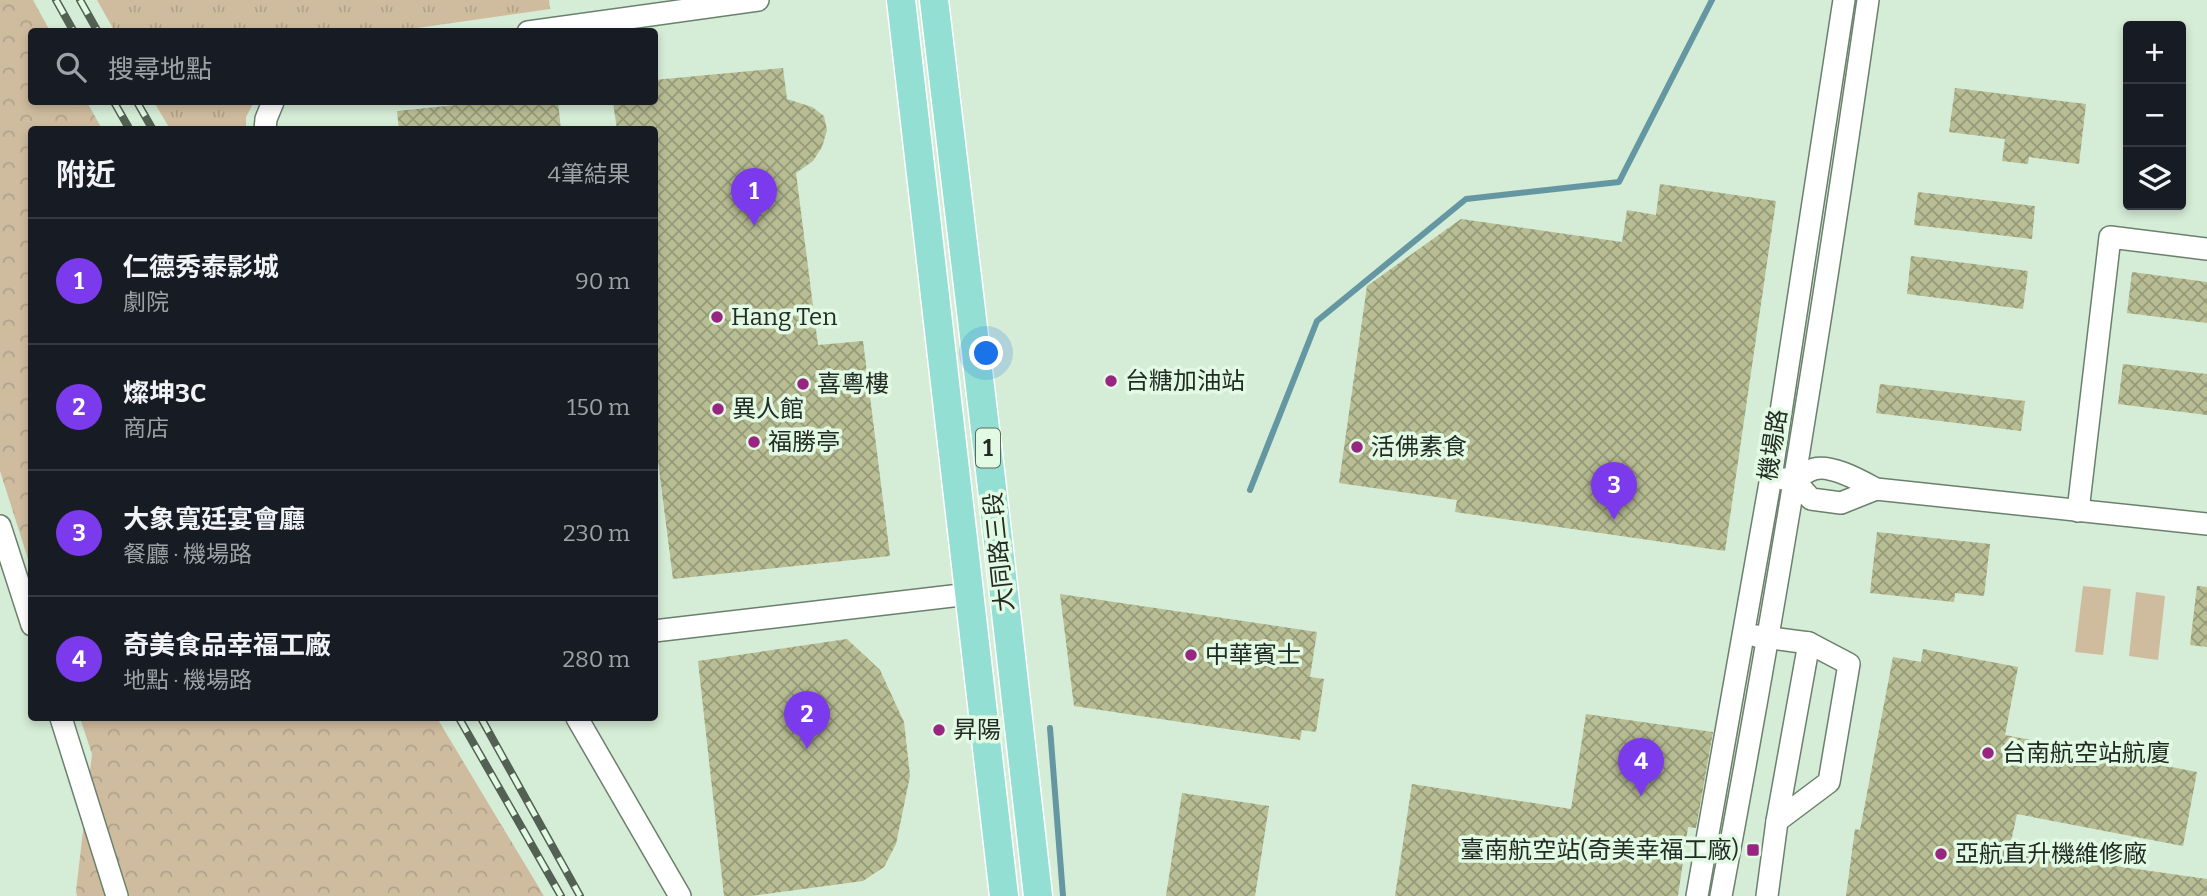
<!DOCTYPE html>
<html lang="zh-TW">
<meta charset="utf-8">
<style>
:root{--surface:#171b24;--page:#20242c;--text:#f1f3f6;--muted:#9ea1a6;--line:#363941;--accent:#7c3aed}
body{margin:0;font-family:Bitter,"Noto Sans TC",serif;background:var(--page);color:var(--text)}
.controls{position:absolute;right:21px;top:21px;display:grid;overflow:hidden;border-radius:7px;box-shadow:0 4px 10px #0003}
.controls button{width:63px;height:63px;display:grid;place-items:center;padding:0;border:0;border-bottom:2px solid var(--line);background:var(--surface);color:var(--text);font:35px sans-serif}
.you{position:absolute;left:987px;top:354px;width:24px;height:24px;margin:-18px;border:5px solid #fff;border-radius:50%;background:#1a73e8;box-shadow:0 0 0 10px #1a73e833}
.badge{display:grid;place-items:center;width:46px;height:46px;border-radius:50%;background:var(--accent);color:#fff;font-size:23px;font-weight:700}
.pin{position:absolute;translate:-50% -58px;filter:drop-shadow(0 2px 4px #0008)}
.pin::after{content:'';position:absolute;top:37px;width:24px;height:21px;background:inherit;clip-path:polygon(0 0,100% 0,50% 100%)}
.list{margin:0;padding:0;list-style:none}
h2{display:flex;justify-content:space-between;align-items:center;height:91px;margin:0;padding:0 28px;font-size:30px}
h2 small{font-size:23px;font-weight:400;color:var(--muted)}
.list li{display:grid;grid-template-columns:46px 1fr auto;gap:21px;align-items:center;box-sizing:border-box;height:126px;padding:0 28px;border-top:2px solid var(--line)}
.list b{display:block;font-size:26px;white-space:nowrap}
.list p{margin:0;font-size:23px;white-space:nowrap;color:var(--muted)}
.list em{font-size:23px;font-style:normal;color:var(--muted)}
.icon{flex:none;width:38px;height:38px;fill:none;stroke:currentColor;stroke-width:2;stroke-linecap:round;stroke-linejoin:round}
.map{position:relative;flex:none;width:2207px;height:896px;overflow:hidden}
.search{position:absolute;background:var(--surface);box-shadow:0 4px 10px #0003;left:28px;top:28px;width:630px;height:77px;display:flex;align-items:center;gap:18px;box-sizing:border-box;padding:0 24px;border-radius:7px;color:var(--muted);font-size:26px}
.panel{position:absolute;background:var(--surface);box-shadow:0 4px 10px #0003;left:28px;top:126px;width:630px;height:595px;border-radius:7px}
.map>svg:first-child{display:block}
.grass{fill:#cfbc9f}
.forest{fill:url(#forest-crowns)}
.park{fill:url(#park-tufts)}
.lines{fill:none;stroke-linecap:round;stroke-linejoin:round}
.stream{stroke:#6597a3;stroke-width:6}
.building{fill:url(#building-cross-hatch)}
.minor-casing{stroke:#6b806c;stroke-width:24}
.major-casing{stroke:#fff;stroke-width:31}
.minor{stroke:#fff;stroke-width:21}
.major{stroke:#94dfd4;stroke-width:28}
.rail-casing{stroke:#536054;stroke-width:8}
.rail{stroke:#e2f9e3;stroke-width:5;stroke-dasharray:16;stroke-linecap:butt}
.poi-dot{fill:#992582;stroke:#e2f9e3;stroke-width:2.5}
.labels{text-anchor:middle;stroke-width:7;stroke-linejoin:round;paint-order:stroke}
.shield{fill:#e2f9e3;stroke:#5c6a5d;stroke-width:2}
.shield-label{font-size:23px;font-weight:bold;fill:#232c24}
.poi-label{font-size:24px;fill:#232c24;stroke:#e2f9e3;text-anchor:start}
.street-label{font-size:24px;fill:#232c24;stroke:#e2f9e3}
</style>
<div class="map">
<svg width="2207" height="896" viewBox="0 0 2207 896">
<defs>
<pattern id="forest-crowns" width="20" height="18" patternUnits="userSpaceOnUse" patternTransform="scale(1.75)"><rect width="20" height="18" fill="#cfbc9f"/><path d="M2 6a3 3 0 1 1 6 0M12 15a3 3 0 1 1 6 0" fill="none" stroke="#b1a289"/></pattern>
<pattern id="park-tufts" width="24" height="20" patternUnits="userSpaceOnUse" patternTransform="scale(1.75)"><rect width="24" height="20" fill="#cfbc9f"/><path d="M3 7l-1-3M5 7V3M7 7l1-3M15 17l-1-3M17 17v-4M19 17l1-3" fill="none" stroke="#b1a289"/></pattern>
<pattern id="building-cross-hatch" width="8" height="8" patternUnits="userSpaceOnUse" patternTransform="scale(1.75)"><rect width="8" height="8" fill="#b8bd94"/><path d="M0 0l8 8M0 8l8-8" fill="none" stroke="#959a79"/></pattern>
</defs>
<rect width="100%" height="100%" fill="#d5ecd6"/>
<g class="grass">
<path d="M2083,586l28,3 -8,66 -28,-3z"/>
<path d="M2136,592l29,4 -7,64 -29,-4z"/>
</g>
<g class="forest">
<path d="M0,0h33l17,31 -18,1v70h55l15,27 -70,1 -1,438 -31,-97z"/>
<path d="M80,718h357l107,178h-467l-1,-5 16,-137z"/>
</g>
<g class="park">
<path d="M97,0h452l1,9 -161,23h-274z"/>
<path d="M154,102h100l-8,15v13l-76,-1z"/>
</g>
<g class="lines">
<g class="stream">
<path d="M1250,490l67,-169 149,-122 153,-17 93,-182"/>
<path d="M1050,728l13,168"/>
</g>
</g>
<g class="building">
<path d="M783,68l4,31 25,8 12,9 3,14 -5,17 -9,14 -17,12 22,172 45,-4 27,215 -217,23 -19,-150v-299h-37l-4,-28h41v-22z"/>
<path d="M1955,88l131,16 -7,60 -50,-7 -1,7 -26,-3 3,-22 -56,-7z"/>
<path d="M486,102h72l3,28h-162l-2,-19z"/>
<path d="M1660,184l116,17 -51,350 -270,-39 2,-12 -118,-17 28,-197 94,-67 161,23 5,-32 29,5z"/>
<path d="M1918,192l117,14 -3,33 -118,-14z"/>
<path d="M1911,256l117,15 -5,38 -116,-15z"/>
<path d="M2132,272l75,10v41l-80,-10z"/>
<path d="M2123,364l84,10v41l-89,-11z"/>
<path d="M1880,384l145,17 -4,30 -145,-18z"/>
<path d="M1877,532l113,12 -6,52 -29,-3 -1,9 -84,-9z"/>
<path d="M2197,586l10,1v60l-17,-2z"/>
<path d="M1060,594l257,38 -7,45 14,2 -8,53 -14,-2 -2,10 -226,-34z"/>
<path d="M847,639l33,31 24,52 6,54 -14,68 -12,23 -21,14 -112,15h-27l-26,-235z"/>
<path d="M1923,649l95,18 -13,68 192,37 -14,74 -166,-32 -8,37 198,28v17h-361l9,-67 5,1 33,-173 28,5z"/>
<path d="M1586,714l127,18 -17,96 -8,-1 -10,69h-283l17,-112 159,25z"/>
<path d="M1182,793l87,13 -14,90h-89z"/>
</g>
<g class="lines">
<g class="minor-casing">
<g id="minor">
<path d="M528,32l230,-32"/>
<path d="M265,130l1,-11 7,-17"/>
<path d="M1784,479c16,2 17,-6 30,-10 17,-5 47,12 62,20l331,35"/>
<path d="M1794,480l17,19 30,4 35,-14"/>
<path d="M2078,511l32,-274 97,12"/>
<path d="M0,526l32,99"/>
<path d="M654,631l315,-37"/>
<path d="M1756,636l53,7 40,21 -20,118 -52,39 -10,75"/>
<path d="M61,718l56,178"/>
<path d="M577,718l103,178"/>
<path d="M1777,821l32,-178"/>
<path d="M1697,896l74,-419 73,-477"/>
<path d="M1721,896c56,-297 104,-596 147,-896"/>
</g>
</g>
<g class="major-casing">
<g id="major">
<path d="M901,0l103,896"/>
<path d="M934,0l57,479 47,417"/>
</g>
</g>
<use href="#minor" class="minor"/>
<use href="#major" class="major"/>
<g class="rail-casing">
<g id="rail">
<path d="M56,0l18,32"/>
<path d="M80,0l18,32"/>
<path d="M114,102l16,28"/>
<path d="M137,102l16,28"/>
<path d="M459,718l102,178"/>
<path d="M481,718l99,178"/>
</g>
</g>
<use href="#rail" class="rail"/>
</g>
<g class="poi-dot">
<circle cx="717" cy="317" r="7"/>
<circle cx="1111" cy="381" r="7"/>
<circle cx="803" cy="384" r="7"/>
<circle cx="718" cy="409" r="7"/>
<circle cx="754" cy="442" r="7"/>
<circle cx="1357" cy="447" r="7"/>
<circle cx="1191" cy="655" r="7"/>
<circle cx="939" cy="730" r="7"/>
<circle cx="1988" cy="753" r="7"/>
<rect x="1746" y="843" width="14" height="14" rx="3.5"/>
<circle cx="1941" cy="854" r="7"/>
</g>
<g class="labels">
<rect class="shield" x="976" y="428.5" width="24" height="39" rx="5"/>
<g class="shield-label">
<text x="988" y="456">1</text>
</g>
<g class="poi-label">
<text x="731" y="325">Hang Ten</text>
<text x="1125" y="389">台糖加油站</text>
<text x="817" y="392">喜粵樓</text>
<text x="732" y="417">異人館</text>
<text x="768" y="450">福勝亭</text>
<text x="1371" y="455">活佛素食</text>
<text x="1205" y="663">中華賓士</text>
<text x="953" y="738">昇陽</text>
<text x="2002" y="761">台南航空站航廈</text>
<text x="1739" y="858" text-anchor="end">臺南航空站(奇美幸福工廠)</text>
<text x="1955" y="862">亞航直升機維修廠</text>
</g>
<g class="street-label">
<text transform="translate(1773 445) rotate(-81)" y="8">機場路</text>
<text transform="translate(999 552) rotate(-96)" y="8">大同路三段</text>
</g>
</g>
</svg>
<div class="controls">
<button>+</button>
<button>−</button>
<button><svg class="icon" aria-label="layers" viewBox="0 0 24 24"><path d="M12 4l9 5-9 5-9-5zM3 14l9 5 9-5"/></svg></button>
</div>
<div class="you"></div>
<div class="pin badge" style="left:754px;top:226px">1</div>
<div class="pin badge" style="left:807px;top:749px">2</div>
<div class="pin badge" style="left:1614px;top:520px">3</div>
<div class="pin badge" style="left:1641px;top:796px">4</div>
<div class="search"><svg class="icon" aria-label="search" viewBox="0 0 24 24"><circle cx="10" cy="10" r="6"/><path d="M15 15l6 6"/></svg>搜尋地點</div>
<section class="panel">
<h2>附近<small>4筆結果</small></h2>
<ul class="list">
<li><span class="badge">1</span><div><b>仁德秀泰影城</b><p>劇院</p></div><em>90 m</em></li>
<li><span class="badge">2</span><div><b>燦坤3C</b><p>商店</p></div><em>150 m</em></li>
<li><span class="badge">3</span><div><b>大象寬廷宴會廳</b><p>餐廳 · 機場路</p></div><em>230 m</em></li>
<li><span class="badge">4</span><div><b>奇美食品幸福工廠</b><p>地點 · 機場路</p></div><em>280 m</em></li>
</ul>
</section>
</div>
